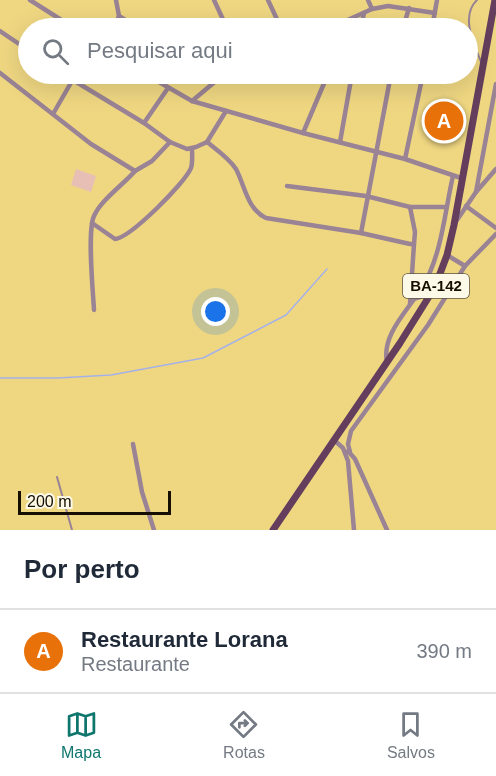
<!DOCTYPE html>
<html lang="pt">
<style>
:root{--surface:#fff;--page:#f2f2f3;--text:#1f2937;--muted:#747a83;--line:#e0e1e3;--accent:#0f766e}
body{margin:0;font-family:Helvetica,sans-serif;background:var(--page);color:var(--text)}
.scale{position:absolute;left:18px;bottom:15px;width:153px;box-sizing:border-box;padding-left:6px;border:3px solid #160f00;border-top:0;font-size:16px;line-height:21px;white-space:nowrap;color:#160f00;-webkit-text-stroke:4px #fdf9e8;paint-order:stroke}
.you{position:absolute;left:216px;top:312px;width:21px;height:21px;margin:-15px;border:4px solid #fff;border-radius:50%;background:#1a73e8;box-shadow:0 0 0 9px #1a73e833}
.badge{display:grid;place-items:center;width:39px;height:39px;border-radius:50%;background:var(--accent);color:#fff;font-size:20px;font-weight:700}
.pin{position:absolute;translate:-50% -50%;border:3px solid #fff;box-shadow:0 2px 6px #0006}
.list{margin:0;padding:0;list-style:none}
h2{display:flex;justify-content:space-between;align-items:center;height:78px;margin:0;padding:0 24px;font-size:26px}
h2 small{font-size:20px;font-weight:400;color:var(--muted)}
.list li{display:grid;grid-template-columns:39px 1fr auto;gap:18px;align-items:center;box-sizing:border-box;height:84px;padding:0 24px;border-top:2px solid var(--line)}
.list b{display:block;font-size:22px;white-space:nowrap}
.list p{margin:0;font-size:20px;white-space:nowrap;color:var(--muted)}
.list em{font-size:20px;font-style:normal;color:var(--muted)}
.icon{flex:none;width:33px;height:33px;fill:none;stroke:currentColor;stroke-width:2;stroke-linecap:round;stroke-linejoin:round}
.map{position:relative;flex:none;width:496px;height:530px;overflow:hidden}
.search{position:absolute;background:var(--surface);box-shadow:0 6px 24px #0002;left:18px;right:18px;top:18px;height:66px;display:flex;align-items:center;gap:15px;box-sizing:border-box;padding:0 21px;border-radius:33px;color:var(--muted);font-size:22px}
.sheet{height:162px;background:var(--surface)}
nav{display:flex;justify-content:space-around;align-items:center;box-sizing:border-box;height:84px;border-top:2px solid var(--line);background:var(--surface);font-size:16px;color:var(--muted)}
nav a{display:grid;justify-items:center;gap:3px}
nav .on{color:var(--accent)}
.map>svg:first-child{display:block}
.green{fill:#e7bfb5}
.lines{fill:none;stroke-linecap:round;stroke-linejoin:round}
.stream{stroke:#a4b1e9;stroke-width:1.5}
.service{stroke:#998394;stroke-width:2}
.minor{stroke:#998394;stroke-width:4.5}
.primary{stroke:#643e5c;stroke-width:7}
.labels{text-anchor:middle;stroke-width:5;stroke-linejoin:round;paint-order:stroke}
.shield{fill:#fdf9e8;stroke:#5b5546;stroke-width:1.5}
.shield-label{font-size:15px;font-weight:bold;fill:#160f00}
</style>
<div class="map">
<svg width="496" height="530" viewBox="0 0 496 530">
<rect width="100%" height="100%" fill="#efd782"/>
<path class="green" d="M76,169l20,7 -5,16 -20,-7z"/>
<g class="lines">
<path class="stream" d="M0,378h58l53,-3 92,-17 83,-43 41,-46"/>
<g class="service">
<path d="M477,0c-17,16 -3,44 4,62"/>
<path d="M57,477l15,53"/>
</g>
<g class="minor">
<path d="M30,0l44,28"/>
<path d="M214,0l13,28"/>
<path d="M268,0l13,28"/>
<path d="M368,0l4,9"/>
<path d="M119,16l19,12"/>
<path d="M114,28l5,-12 -3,-16"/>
<path d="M330,28l42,-19 16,-3 47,7"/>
<path d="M361,28l3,-15"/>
<path d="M403,28l6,-20"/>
<path d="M432,28l5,-28"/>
<path d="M0,31l28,19"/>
<path d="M0,73l91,71 44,27 17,-10 18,-19"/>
<path d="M63,74l81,49 26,19 17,7 9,-2 11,-5 19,-31"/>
<path d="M145,74l47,27 111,32 102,26 56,19"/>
<path d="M207,74l10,6"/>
<path d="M192,101l25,-21 14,-6"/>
<path d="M53,114l23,-40"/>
<path d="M144,123l24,-35"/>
<path d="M303,133l25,-59"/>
<path d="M207,142c10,8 22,16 29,27 9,17 11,40 30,49l95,15 49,11h4l1,-12 -5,-25"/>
<path d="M340,142l12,-68"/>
<path d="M405,159l18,-85"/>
<path d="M287,186l79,10 44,11h36"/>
<path d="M476,192l20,-108"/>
<path d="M466,206l30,22"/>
<path d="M457,220l19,-28 20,-23"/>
<path d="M92,223l23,16c15,-1 70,-56 76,-71 2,-7 1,-13 1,-19"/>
<path d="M361,233l30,-159"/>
<path d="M447,255l18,11 31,-32"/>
<path d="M413,299l18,-5"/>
<path d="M410,304l4,-60"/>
<path d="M94,310c-1,-19 -7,-79 0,-94 7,-16 30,-32 41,-45"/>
<path d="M387,362c-6,-29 24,-54 37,-78 18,-31 21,-74 29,-108"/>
<path d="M334,440l9,8 5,13 6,69"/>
<path d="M133,444l9,48 12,38"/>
<path d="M348,451l7,8 32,71"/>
<path d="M350,452l-2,-8 3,-13 77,-106 37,-59"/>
</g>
<path class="primary" d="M273,530l127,-187 35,-56 12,-32 7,-30 41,-225"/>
</g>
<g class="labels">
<rect class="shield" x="403" y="274" width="66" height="24" rx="4.5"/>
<g class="shield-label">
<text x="436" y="291">BA-142</text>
</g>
</g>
</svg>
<div class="scale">200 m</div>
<div class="you"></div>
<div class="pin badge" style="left:444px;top:121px;background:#e8710a">A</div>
<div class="search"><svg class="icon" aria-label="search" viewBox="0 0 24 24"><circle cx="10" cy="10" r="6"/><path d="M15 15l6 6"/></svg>Pesquisar aqui</div>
</div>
<section class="sheet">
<h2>Por perto<small></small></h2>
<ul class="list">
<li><span class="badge" style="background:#e8710a">A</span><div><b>Restaurante Lorana</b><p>Restaurante</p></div><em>390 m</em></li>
</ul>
</section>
<nav>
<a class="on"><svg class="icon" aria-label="map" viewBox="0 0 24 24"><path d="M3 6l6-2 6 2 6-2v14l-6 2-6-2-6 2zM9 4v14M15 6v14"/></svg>Mapa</a>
<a><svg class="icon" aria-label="directions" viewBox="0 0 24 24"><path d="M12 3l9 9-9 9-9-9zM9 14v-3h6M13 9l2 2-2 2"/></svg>Rotas</a>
<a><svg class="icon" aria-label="saved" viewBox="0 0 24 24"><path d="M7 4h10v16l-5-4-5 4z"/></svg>Salvos</a>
</nav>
